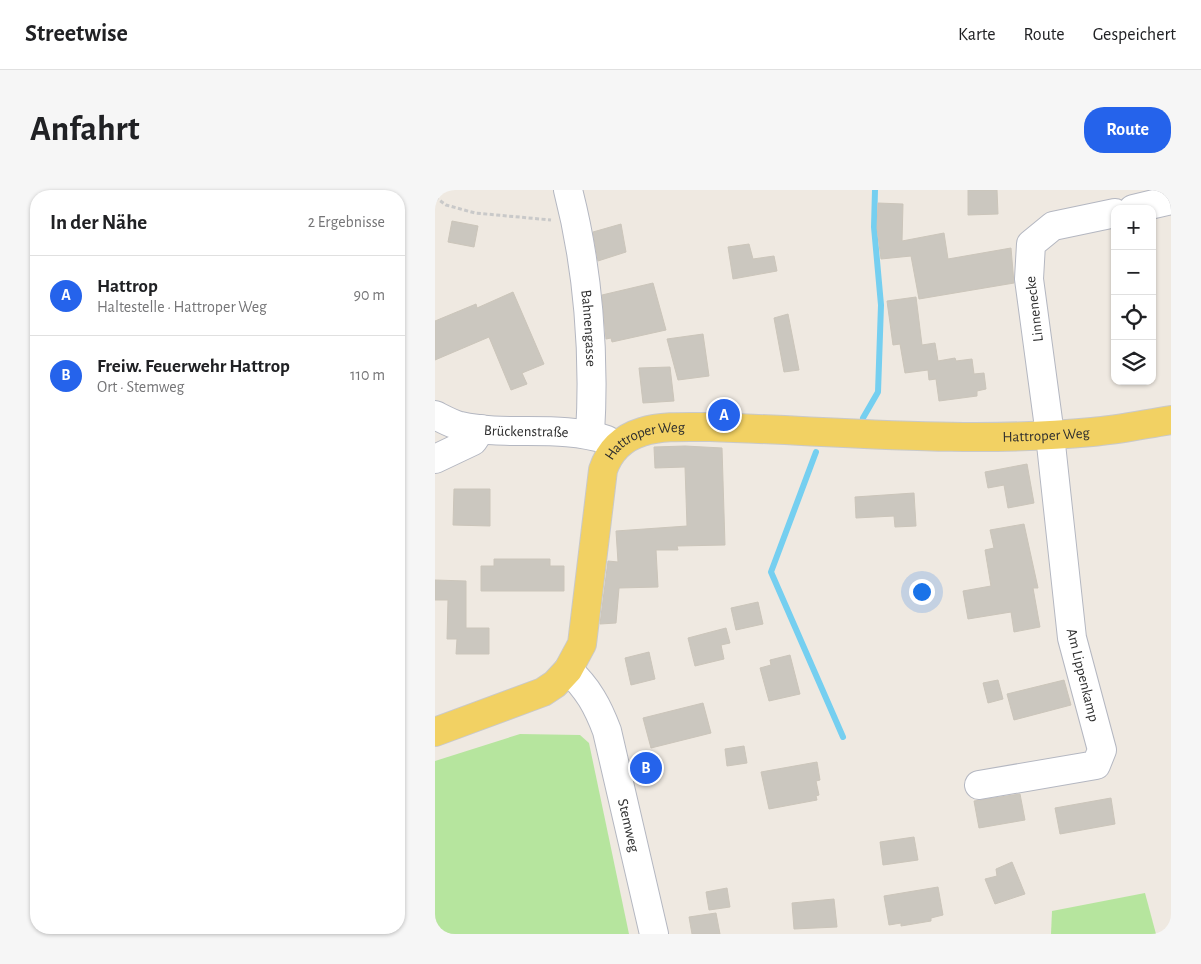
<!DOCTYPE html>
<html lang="de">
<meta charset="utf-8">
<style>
:root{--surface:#fff;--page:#f6f6f6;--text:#202124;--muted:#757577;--line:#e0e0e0;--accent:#2563eb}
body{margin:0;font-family:"Alegreya Sans",sans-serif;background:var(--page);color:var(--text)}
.controls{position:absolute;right:15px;top:15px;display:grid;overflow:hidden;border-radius:10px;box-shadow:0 1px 4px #0004}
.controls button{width:45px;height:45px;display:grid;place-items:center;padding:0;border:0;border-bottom:1px solid var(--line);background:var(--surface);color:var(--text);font:25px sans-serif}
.you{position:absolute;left:486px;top:401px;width:18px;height:18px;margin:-12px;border:4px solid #fff;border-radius:50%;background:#1a73e8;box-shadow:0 0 0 8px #1a73e833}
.badge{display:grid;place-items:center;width:32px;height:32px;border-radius:50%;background:var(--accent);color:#fff;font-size:16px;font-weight:700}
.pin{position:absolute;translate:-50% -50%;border:2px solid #fff;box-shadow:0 1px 5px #0006}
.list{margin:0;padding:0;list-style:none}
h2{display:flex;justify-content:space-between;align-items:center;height:65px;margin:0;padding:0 20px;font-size:21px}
h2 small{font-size:16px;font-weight:400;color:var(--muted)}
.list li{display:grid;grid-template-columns:32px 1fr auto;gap:15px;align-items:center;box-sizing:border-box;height:80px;padding:0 20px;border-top:1px solid var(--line)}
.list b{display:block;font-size:19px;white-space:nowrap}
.list p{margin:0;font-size:16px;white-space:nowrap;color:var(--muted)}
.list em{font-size:16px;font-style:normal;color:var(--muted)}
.icon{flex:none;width:28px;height:28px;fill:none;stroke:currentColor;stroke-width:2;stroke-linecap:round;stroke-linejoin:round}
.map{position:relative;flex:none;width:736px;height:744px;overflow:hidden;border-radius:20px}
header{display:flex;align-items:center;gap:30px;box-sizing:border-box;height:70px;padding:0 25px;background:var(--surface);border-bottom:1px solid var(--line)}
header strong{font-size:24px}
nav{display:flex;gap:28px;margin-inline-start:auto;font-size:18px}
.intro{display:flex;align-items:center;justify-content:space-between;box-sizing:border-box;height:120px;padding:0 30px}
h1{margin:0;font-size:35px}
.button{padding:12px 22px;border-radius:20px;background:var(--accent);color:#fff;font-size:18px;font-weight:700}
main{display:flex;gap:30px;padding:0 30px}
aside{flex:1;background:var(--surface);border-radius:20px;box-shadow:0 1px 4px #0004}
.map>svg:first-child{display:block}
.green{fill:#b6e59e}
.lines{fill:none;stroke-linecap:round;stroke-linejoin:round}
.stream{stroke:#75cff0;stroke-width:6}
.building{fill:#cbc7bf;stroke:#cbc5ba}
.minor-casing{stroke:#b4b7c1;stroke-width:30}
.major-casing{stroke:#c9c9c9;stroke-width:30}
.path{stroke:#c9c9c9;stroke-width:3;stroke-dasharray:4 2.5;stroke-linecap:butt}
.minor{stroke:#fff;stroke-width:28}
.major{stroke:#f2d163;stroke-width:28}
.labels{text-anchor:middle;stroke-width:4;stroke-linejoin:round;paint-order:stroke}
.street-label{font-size:15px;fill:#2e2e2e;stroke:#fff}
</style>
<header>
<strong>Streetwise</strong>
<nav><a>Karte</a><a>Route</a><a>Gespeichert</a></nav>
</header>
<div class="intro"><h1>Anfahrt</h1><a class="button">Route</a></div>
<main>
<aside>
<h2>In der Nähe<small>2 Ergebnisse</small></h2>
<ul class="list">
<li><span class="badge">A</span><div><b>Hattrop</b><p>Haltestelle · Hattroper Weg</p></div><em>90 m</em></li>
<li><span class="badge">B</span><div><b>Freiw. Feuerwehr Hattrop</b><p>Ort · Stemweg</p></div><em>110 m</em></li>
</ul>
</aside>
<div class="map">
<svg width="736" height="744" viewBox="0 0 736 744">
<rect width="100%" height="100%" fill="#efe9e1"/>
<g class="green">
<path d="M85,544l60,1 9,8 40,191h-194v-173z"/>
<path d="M710,703l11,41h-105l1,-23z"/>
</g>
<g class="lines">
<g class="stream">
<path d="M428,228l15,-26 3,-87 -7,-78 1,-37"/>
<path d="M381,262l-45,120 72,165"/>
</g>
</g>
<g class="building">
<path d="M533,0h29l1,24 -30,1z"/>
<path d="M443,13l25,1 -1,37 42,-8 4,26 63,-11 3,35 -95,16 -8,-43 -30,3 -4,-31z"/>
<path d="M17,31l26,5 -4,21 -26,-5z"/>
<path d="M186,34l5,28 -28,9 -5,-29z"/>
<path d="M314,54l4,15 21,-3 3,15 -44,8 -5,-32z"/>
<path d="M218,93l13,47 -54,12 -1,-4 -5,1 -4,-44z"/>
<path d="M78,102l31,72 -22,9 5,11 -16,6 -22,-53 -54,23v-39l41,-17 1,4z"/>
<path d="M481,107l6,48 13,-2 3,18 17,-3 1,3 16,-2 2,15 10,-1 2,16 -9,2v5l-38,5 -3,-22 -7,1 -1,-10 -23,3 -5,-29 -7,1 -6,-44z"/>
<path d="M353,124l11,56 -15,2 -10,-54z"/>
<path d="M268,144l6,42 -31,4 -11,-41z"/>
<path d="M235,177l4,34 -31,2 -4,-35z"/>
<path d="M250,256l37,2 3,97 -48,1 1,4h-22l2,37 -39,1 -3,35 -16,1 8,-63 10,1 -2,-31 71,-5 -2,-59 -30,1 -1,-21z"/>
<path d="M592,274l7,39 -26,5 -4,-23 -16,3 -3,-16z"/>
<path d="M19,299h36v37l-37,-1z"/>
<path d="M479,303l2,33 -21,1 -1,-11 -38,2 -1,-21z"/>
<path d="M589,334l14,64h-5l7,39 -26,5 -3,-20 -43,7 -5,-28 28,-5 -6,-36 9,-2 -4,-18z"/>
<path d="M59,369h56v7h14v25h-83v-25h13z"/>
<path d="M0,390l31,1v47h23v26h-33l1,-15h-10l1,-39h-13z"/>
<path d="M323,412l5,22 -27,6 -5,-22z"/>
<path d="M291,438l4,15 -9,2 3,14 -29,7 -7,-28z"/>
<path d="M214,462l6,27 -24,6 -6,-27z"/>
<path d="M355,465l10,39 -31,7 -9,-33 11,-3 -1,-5z"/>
<path d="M563,490l5,19 -15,4 -5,-20z"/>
<path d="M629,490l7,25 -57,15 -7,-26z"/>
<path d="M268,513l8,30 -60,15 -8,-30z"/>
<path d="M309,556l3,17 -20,3 -2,-17z"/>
<path d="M217,567l4,18 -16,4 -4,-17z"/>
<path d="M382,572l3,18 -4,1 3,14 -3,1 1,4 -48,9 -8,-37z"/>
<path d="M585,604l5,26 -46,8 -5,-27z"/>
<path d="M676,608l4,26 -55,10 -5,-26z"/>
<path d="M479,647l4,23 -35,5 -3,-23z"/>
<path d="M577,672l13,32 -30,10 -10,-25 12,-3 -1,-7z"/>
<path d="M503,697l5,28 -12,3v3l-30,5v-3l-12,2 -5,-29z"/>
<path d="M292,698l3,19 -21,3 -3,-18z"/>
<path d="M399,709l3,28 -43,2 -2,-26z"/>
<path d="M281,723l4,21h-28l-3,-17z"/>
</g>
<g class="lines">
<g class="minor-casing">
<g id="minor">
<path id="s1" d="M133,0c20,77 27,165 22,244"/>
<path d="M698,19l38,-9"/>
<path id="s2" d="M0,225c8,4 17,9 25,11 49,11 99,-2 147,14"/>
<path d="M0,269l38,-18 8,-12"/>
<path id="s3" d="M133,480c20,18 30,37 39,61l47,203"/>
<path d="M544,595l117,-20 6,-15 -30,-112 -22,-203 -21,-156 2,-35 22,-18 62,-13"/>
</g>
</g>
<g class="major-casing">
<g id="major">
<path id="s4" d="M0,542l108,-40 12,-8 13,-14 14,-26 21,-174c16,-48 66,-43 107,-43 127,4 255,17 382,5 27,-2 53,-8 79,-12"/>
</g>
</g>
<path class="path" d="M0,7l11,8 29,8 76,7"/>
<use href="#minor" class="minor"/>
<use href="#major" class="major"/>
</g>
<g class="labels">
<g class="street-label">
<text transform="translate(599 119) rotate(-97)" y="5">Linnenecke</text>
<text dy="5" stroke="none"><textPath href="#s1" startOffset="140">Bahnengasse</textPath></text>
<text dy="5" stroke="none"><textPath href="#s2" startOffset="94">Brückenstraße</textPath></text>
<text dy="5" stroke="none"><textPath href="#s4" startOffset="815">Hattroper Weg</textPath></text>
<text dy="5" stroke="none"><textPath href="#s4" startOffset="410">Hattroper Weg</textPath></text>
<text transform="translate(648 485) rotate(76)" y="5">Am Lippenkamp</text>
<text dy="5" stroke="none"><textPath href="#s3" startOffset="170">Stemweg</textPath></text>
</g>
</g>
</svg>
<div class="controls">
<button>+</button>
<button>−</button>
<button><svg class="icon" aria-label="locate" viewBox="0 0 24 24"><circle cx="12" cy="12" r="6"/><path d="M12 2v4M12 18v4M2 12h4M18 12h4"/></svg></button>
<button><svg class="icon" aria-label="layers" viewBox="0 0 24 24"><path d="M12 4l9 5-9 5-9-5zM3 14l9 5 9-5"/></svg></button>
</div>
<div class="you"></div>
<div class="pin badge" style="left:289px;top:225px">A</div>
<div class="pin badge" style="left:211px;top:578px">B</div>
</div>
</main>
